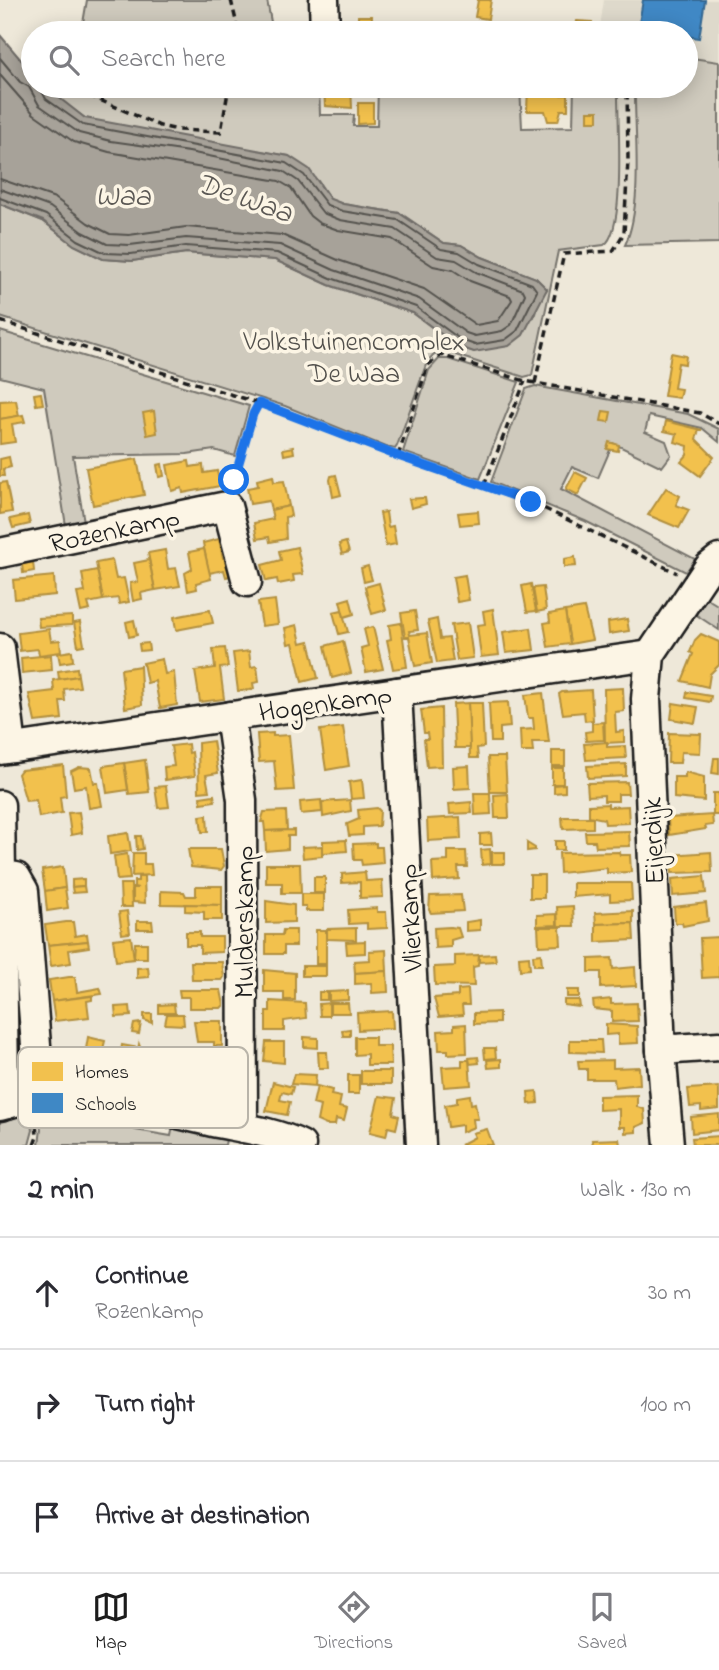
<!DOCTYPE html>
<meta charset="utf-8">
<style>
:root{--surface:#fff;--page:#f7f7f7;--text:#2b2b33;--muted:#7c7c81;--line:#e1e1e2;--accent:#1c1c1c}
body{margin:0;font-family:"Indie Flower",sans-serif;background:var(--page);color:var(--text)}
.stop{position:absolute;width:21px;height:21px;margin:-16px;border:5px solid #1a73e8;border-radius:50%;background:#fff}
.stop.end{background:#1a73e8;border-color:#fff;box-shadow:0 2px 7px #0008}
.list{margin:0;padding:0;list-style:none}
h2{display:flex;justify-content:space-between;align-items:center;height:91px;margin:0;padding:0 28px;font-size:30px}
h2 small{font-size:23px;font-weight:400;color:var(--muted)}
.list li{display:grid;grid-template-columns:46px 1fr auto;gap:21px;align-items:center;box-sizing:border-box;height:112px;padding:0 28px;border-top:2px solid var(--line)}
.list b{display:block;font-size:26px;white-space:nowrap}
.list p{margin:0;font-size:23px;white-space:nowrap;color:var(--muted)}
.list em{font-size:23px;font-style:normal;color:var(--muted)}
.icon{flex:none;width:38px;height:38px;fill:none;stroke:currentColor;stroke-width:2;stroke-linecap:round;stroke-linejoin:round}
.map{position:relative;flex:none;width:719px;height:1145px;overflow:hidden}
.search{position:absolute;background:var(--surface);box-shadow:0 4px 18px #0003;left:21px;right:21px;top:21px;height:77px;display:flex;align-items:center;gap:18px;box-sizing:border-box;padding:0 24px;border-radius:38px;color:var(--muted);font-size:26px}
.sheet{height:427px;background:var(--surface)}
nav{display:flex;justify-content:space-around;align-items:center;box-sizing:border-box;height:98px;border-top:2px solid var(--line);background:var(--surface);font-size:19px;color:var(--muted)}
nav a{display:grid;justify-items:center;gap:4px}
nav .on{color:var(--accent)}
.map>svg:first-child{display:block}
.built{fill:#ded9cb}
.green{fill:#cfcabd;stroke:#76736c;stroke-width:2}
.water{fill:#a7a299;stroke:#6f6c67;stroke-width:2}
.homes{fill:#f2c14e;stroke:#b2903f;stroke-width:2}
.schools{fill:#3f88c5;stroke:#346892;stroke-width:2}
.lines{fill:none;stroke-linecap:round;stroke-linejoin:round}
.shore{stroke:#54524e;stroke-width:2}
.minor-casing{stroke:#1c1c1c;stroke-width:33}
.path{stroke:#1c1c1c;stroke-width:3.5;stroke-dasharray:7 5;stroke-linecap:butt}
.minor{stroke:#fcf5e5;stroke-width:28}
.route{stroke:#1a73e8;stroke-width:9}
.labels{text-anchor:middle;stroke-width:7;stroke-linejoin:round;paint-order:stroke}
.park-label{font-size:28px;fill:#52504c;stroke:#fcf5e5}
.street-label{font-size:28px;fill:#1c1c1c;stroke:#fcf5e5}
.water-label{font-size:30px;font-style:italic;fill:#5b5854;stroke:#fcf5e5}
.key{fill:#fcf5e5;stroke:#b9b4a9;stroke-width:2}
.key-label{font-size:19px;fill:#1c1c1c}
</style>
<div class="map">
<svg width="719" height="1145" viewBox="0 0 719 1145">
<rect width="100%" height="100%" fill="#eee8d9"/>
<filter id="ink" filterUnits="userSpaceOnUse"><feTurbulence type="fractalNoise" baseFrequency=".0143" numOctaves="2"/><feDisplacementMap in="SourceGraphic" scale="14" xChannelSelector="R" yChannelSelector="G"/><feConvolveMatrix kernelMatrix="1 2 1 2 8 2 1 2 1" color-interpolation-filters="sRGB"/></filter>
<g filter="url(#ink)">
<path class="built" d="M604,0h115v217l-119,6 -2,-137h88v-53h-87z"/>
<g class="green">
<path d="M87,0h180l6,33h-209l2,-7 16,3z"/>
<path d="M686,57l33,5v181l-94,2c19,-41 9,-115 10,-159h51z"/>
<path d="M53,86h266l1,29h34l-1,11h24l1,-40h142l2,42 51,-1 1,-41h44c-1,28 9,145 -14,159l-46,6 -26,124 -8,2 -78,-25 -12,2 -7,8 -30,84 -2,3 -9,-2 -101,-41 -285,-89v-113l43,17 31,24 29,14 29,2 54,-8 89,7 54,25 84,28 44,33 17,6 60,-35 5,-17 8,-11 -11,-11 -54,-21 -21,-12 -17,-2 -44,-30 -57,-9 -13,-5 -12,-18 -29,-25 -175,-30 -29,-8 -34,-24z"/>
<path d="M0,331l249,75 -14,50 -21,-6 -27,4 -114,2 12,72 -18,4 -23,-144 -44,-11z"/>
<path d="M439,359h9l71,23 -39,97 -77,-27 26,-82z"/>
<path d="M535,386l153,28 31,15v13l-17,-14 -53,-12 -4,16 21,9 5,14 -9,12 -49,-24 -15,35 -26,-11 -11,22 134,70 -9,13 -101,-51 -94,-39 35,-93z"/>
<path d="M706,598l13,8v24l-24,-16z"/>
<path d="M60,1103l-1,15 28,3 3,-16 47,8 -2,17 36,6 3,-15 53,12 -2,12h-186l2,-16 -4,-19z"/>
<path d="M28,1110l5,20 -4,15h-29v-30z"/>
</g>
<path class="water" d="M0,35l33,39v12h11l41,32 204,38 20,13 21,30 13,5 56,9 45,30 17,2 21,12 54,21 11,11 -24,46 -14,11 -35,6 -17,-6 -44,-33 -84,-28 -54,-25 -89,-7 -54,8 -29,-2 -29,-14 -31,-24 -43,-17z"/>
<g class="homes">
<path d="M478,0h13l-3,19 -13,-2z"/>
<path d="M358,16h14l-1,14h-13z"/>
<path d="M577,21l15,1 -1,11h-16z"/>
<path d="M504,26l17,2v5h-18z"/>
<path d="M324,86h27l1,22 -27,-2z"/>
<path d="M528,86h19v9h21v15h-7l-3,11h-10l-3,-10h-18z"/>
<path d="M358,103h15v20l-15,1z"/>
<rect x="588" y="111" width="10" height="10"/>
<path d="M671,353l15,3 -1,8 -7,-1 -4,25 7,1 -2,9 -15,-2z"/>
<path d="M41,393l2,11 -7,1 -2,-11z"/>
<path d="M16,400l3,16 -19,3v-18z"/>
<path d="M154,411l3,22 -10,2 -4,-22z"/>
<path d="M603,411l8,1 -2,10 -8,-1z"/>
<path d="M23,415l2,7 -13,2 3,18 -15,2v-25z"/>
<path d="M666,421l36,9h-3l-3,9 18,18 -14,19 -19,-14 6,-7 1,-9 -13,-4 2,-8 -13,-3z"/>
<path d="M609,442l10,3 -1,6 -11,-2z"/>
<path d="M293,447l1,6 -10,2 -1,-6z"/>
<path d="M9,457l2,10 -8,2 1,7h-4v-17z"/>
<path d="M137,459l7,36 -51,10 -7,-37z"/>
<path d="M189,461l1,6 13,-2 1,8 13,-2 3,15 -37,7 -1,-5 -10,3 -5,-26z"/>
<path d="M162,464l2,12 -5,1 -2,-12z"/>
<path d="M575,472l12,6 -9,17 -12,-6z"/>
<path d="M336,475l5,20 -8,2 -3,-17 1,-4z"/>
<path d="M273,476l1,6 10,-1 5,25 -18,4 -2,-9 -19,3 -3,-16 11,-2 -1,-6z"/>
<path d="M6,482l6,30 -12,2v-31z"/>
<path d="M666,488l14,8 -4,9 13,5 -10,18 -31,-13z"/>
<path d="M422,498h3l1,6 -15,4 -2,-9z"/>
<path d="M289,506l2,10 -6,1 1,22 -16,3 -1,-5 -12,2 -3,-16 19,-4 -2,-9z"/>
<path d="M478,511l1,12 -19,2 -2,-12z"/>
<path d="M386,512l2,15 5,-1 3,18 -10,2 -6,-33z"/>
<path d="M28,515l2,9 -17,4 -3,-9z"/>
<path d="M219,539l4,19 8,-1 4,18 -9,2 -2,-7 -15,3 -6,-30z"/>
<path d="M346,542l3,10 -7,2 -3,-10z"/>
<path d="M297,547l6,27 -10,1 1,6 -16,3 -1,-5 -11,2 -4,-16 19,-5 -2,-9z"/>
<path d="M204,549l7,30 -15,4 1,6 -9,2 -3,-18 7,-4 -3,-17z"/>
<path d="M165,550l3,19 8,-1 4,18 -25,4 -7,-37z"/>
<path d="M575,557l1,9 -12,1v-8z"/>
<path d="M112,560l4,19 8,-1 5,24 -10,2 -1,-6 -15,2 -7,-37z"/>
<path d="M149,560l6,30 -14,3 1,6 -9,2 -3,-18 8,-1 -4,-19z"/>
<path d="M33,562l1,9 -11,2 -1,-9z"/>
<path d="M368,566l4,14 -8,2 -3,-14z"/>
<path d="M97,570l6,30 -15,3 2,7 -9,2 -4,-19 8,-1 -3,-19z"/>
<path d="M465,575l4,25 -12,2 -4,-25z"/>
<path d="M54,576l1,19 -40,4 -2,-19z"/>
<path d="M379,583l7,27 -14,4 -7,-27z"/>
<path d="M531,584l5,27 -9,1 -5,-26z"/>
<path d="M543,587l3,23 -9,2 -4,-24z"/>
<path d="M350,598l4,16 -10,3 -4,-16z"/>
<path d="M275,600l3,24 -16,2 -4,-24z"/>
<path d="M584,608l8,32 -22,4 -5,-33z"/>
<path d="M493,609l6,46 -18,2 -4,-32 8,-1 -2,-13z"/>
<path d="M210,610l3,13 -37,7 -2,-13z"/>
<path d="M342,610l6,22 -9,2 -6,-22z"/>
<path d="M415,611l3,19 -9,1 1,4 17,-2 5,30 -17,3 -6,-29h-4l-4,-24z"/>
<path d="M565,611l5,33 -22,3 -4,-24 6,-1 -1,-8z"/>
<path d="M72,616v9l-33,2 -1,-9z"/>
<path d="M437,619l3,20 9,-1 4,23 -16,2 -9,-42z"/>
<path d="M627,619l2,12 -20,3 -1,-12z"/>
<path d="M134,620l3,15 -8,2 -3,-15z"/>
<path d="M80,622l4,23 -6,1 -4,-23z"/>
<path d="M401,623l6,44 -14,2 -6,-29 4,-1 -2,-14z"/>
<path d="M468,623l5,35 -16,2 -6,-35z"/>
<path d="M297,625l4,18 8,-2 9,37 -16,4 -9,-39 -5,1 -3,-16z"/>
<path d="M373,627l10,42 -17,3 -5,-24 7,-2 -4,-17z"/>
<path d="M531,628l3,22 -28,3 -3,-21z"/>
<path d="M49,629l2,12 9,-1 1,12 -22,3 -1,-6 -18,2 -2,-18z"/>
<path d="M701,634l18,8v23l-9,9 -2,13 -26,-6 11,-27 -3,-2 5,-12z"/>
<path d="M343,641l8,32 -19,5 -7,-32z"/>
<path d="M148,643l1,7 -9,1 -1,-7z"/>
<path d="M225,648l3,19 -8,1 4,31 -24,3 -5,-31 20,-3 -2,-19z"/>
<path d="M72,651l1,10 -13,2 -2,-10z"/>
<path d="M249,651l2,16 6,-1 2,16 -6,1 1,6 -4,1 -12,1 -5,-38z"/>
<path d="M51,655l1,15 -30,3 -1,-15z"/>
<path d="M162,659l3,15 9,-2 3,33 -17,3 -5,-27 -8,2 -4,-20z"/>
<path d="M140,666l2,39 -17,3 -4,-39z"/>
<path d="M77,668l1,8 -19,3 -1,-8z"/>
<path d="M78,676l2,11 -16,2 1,12h-5l2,18 -27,3 -6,-28 25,-3 -1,-11z"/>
<path d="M623,688l1,23 -9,1 1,20 8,-1v11l-19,1 -1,-54z"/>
<path d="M591,690l2,30 -8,1 -1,-9 -21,2 -4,-20 3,-2z"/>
<path d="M687,692l24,4 -1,6 -24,-4z"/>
<path d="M543,693l6,49h-17l1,10h-12l-1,-22 14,-1 -1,-11h-5l-3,-23z"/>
<path d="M508,702l2,25 -10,1v14h-9l-2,-39z"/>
<path d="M468,703h14l2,44 -7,1 1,10h-8z"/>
<path d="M468,703l2,45h-15l-2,-44z"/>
<path d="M673,703l25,4 -3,16 -24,-4z"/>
<path d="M441,708l1,58 -15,1 -3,-28h4l-1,-6h-3l-3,-23z"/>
<path d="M603,722l1,18 -18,1 -1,-9 7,-1v-8z"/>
<path d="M343,727l6,39 -23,4 -6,-40z"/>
<path d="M273,733v3l16,-1 5,55 -17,1 -3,-30 -15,1 -2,-28z"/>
<path d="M669,733l32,1 -1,19 -19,-1 -1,11h-12z"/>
<path d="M213,741l5,32 -12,2 3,16 -10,1 -1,-49z"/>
<path d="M607,742v5l18,-1 1,12 -40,2 -2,-16z"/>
<path d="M188,744l1,9 3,-1 3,24 -30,4 -1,-13 10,-1 -3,-20z"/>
<rect x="552" y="751" width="13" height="15"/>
<path d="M488,757h17l2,35h-17z"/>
<path d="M714,758h5v16l-7,-1z"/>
<path d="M145,760l4,32 -20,2 -5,-31z"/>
<path d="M124,763l4,27 -21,3 -4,-27z"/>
<path d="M626,764v12l-38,2 -1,-12z"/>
<path d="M63,765l3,31 -6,1 2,16 -23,4 -3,-17 -10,1 -8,-27 3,-4z"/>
<path d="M469,766l1,22 -16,1 -1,-22z"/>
<path d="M79,767l12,1 3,15h4l4,23 -13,2 -3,-22 -12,2 -3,-17z"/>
<rect x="552" y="768" width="11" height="16"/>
<path d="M685,772l19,5v24l-30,-3v-21h11z"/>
<path d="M362,780l2,18 -13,1 -2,-17z"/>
<path d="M627,782l1,12h-10v7h-14v-6l-16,1 -1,-13z"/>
<path d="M565,784v8l-11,1v-8z"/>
<path d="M166,786l3,21 -11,1 -3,-21z"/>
<path d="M474,793h16l1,21 -16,1z"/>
<rect x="713" y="793" width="6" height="22"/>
<path d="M508,794l1,24h-14l-1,-23z"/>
<path d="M214,795l1,6 -14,2 -1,-6z"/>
<path d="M321,800l1,12 -21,2 -1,-12z"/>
<path d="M350,800l1,11 -28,6 -1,-15z"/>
<path d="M471,802l1,11 -22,1 -1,-10z"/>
<path d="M608,804v3l20,-1 1,17 -24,1 -1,-5 -15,-3v-11z"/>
<path d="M377,808l3,3 -1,15 -16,1v8l-14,1 -2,-12 12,-5 -1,-9z"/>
<path d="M286,811l1,19 -22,1 -1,-9h-3l3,-10z"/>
<path d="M79,812l3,21 -11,2 -3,-22z"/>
<path d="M207,815l1,17h-6l-2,-16z"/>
<path d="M712,815l1,10 -8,1 1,3 -37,6 -1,-17z"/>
<path d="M460,817l1,22 -33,2 -1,-22z"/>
<path d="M562,817h31v11l-30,1z"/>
<path d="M294,830v6h-6v13l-22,2 -1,-20z"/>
<path d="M629,831l1,15 -34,1 -1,-6h-9l-1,-9z"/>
<path d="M128,833l3,18 -21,3 -2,-18z"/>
<path d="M491,833l1,12h-12v-11z"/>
<path d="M136,836h5l2,13 -6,1z"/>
<path d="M346,840l1,11 -24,2v-12z"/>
<rect x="555" y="841" width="9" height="9"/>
<path d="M376,843v4h6l1,16 -21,2 -1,-5h-7l-1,-16z"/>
<path d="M527,843l8,5v2l-8,1z"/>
<path d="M322,846v10l-19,2 -1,-11z"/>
<path d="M188,849h33l3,17 -3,4 -30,-3z"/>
<path d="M490,849l1,15 -9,1 -1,-15z"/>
<path d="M448,851h18l1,16h-9l1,12 -26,2 -1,-19 16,-1z"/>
<rect x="492" y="852" width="13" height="12"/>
<path d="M619,852l1,3h10l1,17 -24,1v-5l-47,5 -1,-20z"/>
<path d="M711,852l1,20 -40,1 -2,-18z"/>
<path d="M133,853h11v11h7l1,11 -20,1z"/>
<path d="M127,854l3,25 -13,1 -3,-24z"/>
<path d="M266,864h34l1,29h-19v-10h-16z"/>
<path d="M63,867l2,21 -20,3 -3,-21z"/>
<path d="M365,872l1,9 16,-1 1,17 -23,1v-16l-18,1v-9z"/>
<rect x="530" y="875" width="14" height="23"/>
<path d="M704,876l2,17 -33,3 -1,-17z"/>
<path d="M138,877h6l1,26 -12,-1v-14h5l-4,-1v-6h4z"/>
<rect x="314" y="877" width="11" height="16"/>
<path d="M84,879v7l-12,1v-7z"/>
<path d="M573,883h58l1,17 -22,1v-7l-37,3z"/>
<path d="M120,884h11l1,23h-11z"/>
<path d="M84,886l1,6 -12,1 -1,-6z"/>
<path d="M196,886h26v19l-61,-1v-13l23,1 2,4h10z"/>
<path d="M65,888l3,20 -21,3 -2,-20z"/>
<path d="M301,894h23v17h-18v-5h-5z"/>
<path d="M461,895l2,16 -32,2 -2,-3 1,-14z"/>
<path d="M266,901l28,4v17l-28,1z"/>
<path d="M706,903l2,18 -25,5 -1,-3h-7l-1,-16z"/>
<path d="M185,904l37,1v15h-18v-8l-19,-1z"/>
<path d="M573,906l1,20h-16l-1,-19z"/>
<path d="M377,908v4h9l1,16 -20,1v-6l-18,1 -1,-14z"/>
<path d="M127,911l3,22 -8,1 -3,-22z"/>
<path d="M633,911v12l-37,1 -1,-11z"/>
<path d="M557,914v11l-20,1v-11z"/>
<path d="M480,920v10l-14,1v-9z"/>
<path d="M137,921h15l1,8h-16z"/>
<path d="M66,922h7l2,14 12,-2 1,7 -40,4 -3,-20z"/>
<path d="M633,923l1,17 -38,2v-18z"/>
<path d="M450,927l8,1 3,9 -10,3v7l-16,1 -1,-20z"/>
<path d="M538,927h22l1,18 -22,1z"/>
<path d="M356,928v12l-29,-1v-10z"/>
<path d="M283,930h13v16h-12v8h-18v-19h16z"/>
<rect x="316" y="930" width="10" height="34"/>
<path d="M186,932h14v5h22v15l-22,1v-8h-14z"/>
<path d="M131,937l3,22 -18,2 -3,-22z"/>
<path d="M719,937v40l-17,1 -2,-40z"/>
<path d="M88,941l1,6 -20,3 2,13 -20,3 -3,-21z"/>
<path d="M365,941v12l-18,1 -1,-12z"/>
<path d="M135,943h12v15h-13z"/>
<path d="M386,950l1,21 -32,2 -1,-12 16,-1 -1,-9z"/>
<path d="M495,954l1,7 -17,1v-7z"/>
<path d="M541,954l1,11h-8l-1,-10z"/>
<path d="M479,955l-1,11 -5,1 1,19 -39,-1 -1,-18 21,-1v-10z"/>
<path d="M529,956l1,13 -10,1 -1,-13z"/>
<path d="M612,958l1,11 22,-2 1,19 -35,2v-16h-12v-13z"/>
<path d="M191,962h31l2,15 -2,3h-30z"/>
<rect x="302" y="966" width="24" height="10"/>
<path d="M148,967l1,10 -12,1v-10z"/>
<path d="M264,970l31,3v27h-11v-8h-20z"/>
<path d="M387,971l1,21 -16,1 -1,-10 -16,1v-11z"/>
<path d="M69,977h6l2,15 23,-4 2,6 -50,7 -3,-21z"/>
<path d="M468,989l1,16h-7l1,10 -24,2 -5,-19 24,-2v-6z"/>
<path d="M179,990h42l3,15 -3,3h-32v-11h-9z"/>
<rect x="567" y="990" width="12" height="7"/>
<path d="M348,991v9l-19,1v-9z"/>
<rect x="319" y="992" width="8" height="8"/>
<path d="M92,996v4l-5,1 2,16 -34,4 -3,-20z"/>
<path d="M611,999v5l26,-1 1,18 -26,1v-11l-18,-2 -1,-8z"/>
<path d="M564,1000h15l1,7 -16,-2z"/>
<path d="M270,1001l35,2 1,15 -22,3v10h-18v-20h4z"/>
<path d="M329,1003v13h-9l-1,-12z"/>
<path d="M330,1003h18l1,10h-19z"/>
<path d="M174,1004l1,9h-16v-8z"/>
<path d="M130,1006l1,10 -15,1 -1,-10z"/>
<path d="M392,1011l1,17 -35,2 -1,-17z"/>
<path d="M499,1012v11l-25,1v-11z"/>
<path d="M144,1014h8v9l-8,-3z"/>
<path d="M167,1014h16l1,11 -19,-1z"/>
<path d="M194,1021h28v25h-8v-4h-17z"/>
<path d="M141,1023l-2,11 -7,-1 2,-9z"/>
<path d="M466,1024l1,29 -19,1v-4h-9l-1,-19 16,-1v-5z"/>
<path d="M606,1024l31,2 1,17 -20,1v-10l-12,1z"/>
<path d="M350,1029v7h-7l-1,-6z"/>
<path d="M88,1037l17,4 -4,16 9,2 -3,12 -19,-4 3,-17 -5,-1z"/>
<path d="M304,1037l14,1v10l-14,-1z"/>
<path d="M355,1037h20v9h15l1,19h-24v-11l-12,1z"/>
<path d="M570,1040h31l1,13 -32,-1z"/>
<path d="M266,1042h18v21l-20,-2z"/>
<path d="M139,1044l2,5 15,3 -4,16 9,2 -3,12 -20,-4 4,-16 -6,-1z"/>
<path d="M122,1045l17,3 -3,13 -5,-1 -4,16 -20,-5 3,-12 9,2z"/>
<path d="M484,1048h11l1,10 -11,1z"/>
<path d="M318,1052h9l1,16h-9z"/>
<path d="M478,1057l1,6 -9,1 -1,-6z"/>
<path d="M501,1059v8l-13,1 -1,-8z"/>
<path d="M462,1060h7l2,25 -27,2 -2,-20 20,-1z"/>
<path d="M613,1060v8l26,-1 1,17 -25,3 -1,-8h-27v-10h-8l-1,-8z"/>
<rect x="361" y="1071" width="30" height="13"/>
<path d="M294,1074l22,1 -1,11 -24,-2z"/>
<rect x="348" y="1075" width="11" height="19"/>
<path d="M273,1082l20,5 -2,7 -9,-2 -2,8 10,2 -3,13 -21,-4z"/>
<path d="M317,1086l15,4 -1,5 10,2 -2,10 8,2 -3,12 -8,-2 -1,6h-9l-9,-4 3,-15 -7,-2z"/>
<path d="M719,1087v22l-18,2v-5l-11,1 -2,-18z"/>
<path d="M537,1091l1,12 -9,1 -1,-12z"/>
<path d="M470,1095l1,9 4,-1 3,16h-5l1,8 -12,5v-7l-14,2 -3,-22 12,-2v-6z"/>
<path d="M637,1095v12l7,2 1,14 -9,4v5l-11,1v-6h-6v-18l-20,1v-14z"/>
<path d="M379,1096l17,2 -3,16 6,2 -3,13 -8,-2 -2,9 -16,-4z"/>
<path d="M719,1114v16l-27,3 -1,-16z"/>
<path d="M487,1129l6,16h-33l15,-8 -2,-4z"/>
<path d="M719,1136v9h-26l-1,-7z"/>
<path d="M619,1139l1,6h-27l-1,-5z"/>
</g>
<g class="schools">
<path d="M643,0h62l-6,38 -13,-2v-3l-48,-4z"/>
<path d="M604,24l8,1 -1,8h-9z"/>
</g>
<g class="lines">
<g class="shore">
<path d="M0,58l20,24 9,5 10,18 40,28 32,8 78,11 94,19 15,10 25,32 17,7 55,9 42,28 19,3 20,12 47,18 2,4 -14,31 -9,6 -27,5 -9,-3 -47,-34 -85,-29 -54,-25 -94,-7 -56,7 -23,-1 -24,-12 -33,-25 -50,-18"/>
<path d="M0,75l34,39 40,28 35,10 170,29 12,7 19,28 9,7 19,7 54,9 41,27 20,4 17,11 40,15 2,4 -14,21 -22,4 -52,-36 -86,-29 -56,-25 -96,-8 -57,8 -19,-1 -22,-11 -33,-25 -55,-19"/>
<path d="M0,198l46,17 32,25 27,13 26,1 55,-8 91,7 54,25 85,29 45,33 14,5 30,-5 12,-9 20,-40 -5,-7 -53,-20 -20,-12 -18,-3 -43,-29 -56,-9 -15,-6 -23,-30 -18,-12 -203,-38 -37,-26 -7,-13"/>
</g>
<g class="minor-casing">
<g id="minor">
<path d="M324,0l1,33"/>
<path d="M0,553l227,-47 20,76"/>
<path d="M0,648l12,100"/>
<path d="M397,692l24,453"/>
<path d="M230,716l12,84 1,328"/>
<path d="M0,750l650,-95"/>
<path d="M0,805l4,276 3,23"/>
<path d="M1,875l15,2 8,14 16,206"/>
<path d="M661,1050l58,-4"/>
<path d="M0,1106c70,-23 143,1 213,16 29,6 62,10 88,23"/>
<path d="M669,1145l-8,-95 -15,-351 4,-44 59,-88 10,-8"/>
</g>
</g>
<g class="path">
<path d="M231,0l8,33"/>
<path d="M67,86l93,40 18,4 43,2 8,-46"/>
<path d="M0,321l280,89 95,38 156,54 146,71"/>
<path d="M535,383l29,-129 49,-3 11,-18 4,-73 -1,-74"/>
<path d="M398,456l30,-91 13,-10 84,26 175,32 19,11"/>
<path d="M484,486l41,-105"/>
<path d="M232,487l21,-73 6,-11"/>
<path d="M34,1145l3,-8 -1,-17"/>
</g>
<use href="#minor" class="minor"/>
</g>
</g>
<g class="lines" filter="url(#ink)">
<path class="route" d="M234,480l19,-66 6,-11 139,53 133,46"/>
</g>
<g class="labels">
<g class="park-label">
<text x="354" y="350">Volkstuinencomplex<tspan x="354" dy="32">De Waa</tspan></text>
</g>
<g class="street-label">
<text transform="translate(114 529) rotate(-12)" y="10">Rozenkamp</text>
<text transform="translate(325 702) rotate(-8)" y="10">Hogenkamp</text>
<text transform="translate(652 841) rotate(-92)" y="10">Eijerdijk</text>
<text transform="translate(409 918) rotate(-93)" y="10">Vlierkamp</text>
<text transform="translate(243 922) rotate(-90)" y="10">Mulderskamp</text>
</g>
<g class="water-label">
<text x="123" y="205">Waa</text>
<text transform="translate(245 197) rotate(19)" y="10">De Waa</text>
</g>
</g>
<rect x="18" y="1047" width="230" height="81" rx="10" class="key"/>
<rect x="32" y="1062" width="31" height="19" fill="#f2c14e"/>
<rect x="32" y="1093" width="31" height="20" fill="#3f88c5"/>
<g class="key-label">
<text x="75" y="1078">Homes</text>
<text x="75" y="1110">Schools</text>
</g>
</svg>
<div class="stop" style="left:234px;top:480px"></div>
<div class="stop end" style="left:531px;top:502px"></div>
<div class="search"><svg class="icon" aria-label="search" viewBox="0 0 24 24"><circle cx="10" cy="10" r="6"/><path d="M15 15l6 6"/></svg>Search here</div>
</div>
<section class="sheet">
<h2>2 min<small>Walk · 130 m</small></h2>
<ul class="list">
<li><svg class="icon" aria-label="ahead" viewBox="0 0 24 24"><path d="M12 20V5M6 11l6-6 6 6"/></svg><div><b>Continue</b><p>Rozenkamp</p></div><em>30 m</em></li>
<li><svg class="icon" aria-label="right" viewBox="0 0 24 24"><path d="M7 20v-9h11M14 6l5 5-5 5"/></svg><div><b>Turn right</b></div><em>100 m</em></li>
<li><svg class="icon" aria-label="arrive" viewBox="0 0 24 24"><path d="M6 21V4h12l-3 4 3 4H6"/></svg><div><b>Arrive at destination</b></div></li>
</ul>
</section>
<nav>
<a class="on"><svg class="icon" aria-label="map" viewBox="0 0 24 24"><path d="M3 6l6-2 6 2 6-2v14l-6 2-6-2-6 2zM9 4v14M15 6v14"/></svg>Map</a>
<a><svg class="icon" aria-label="directions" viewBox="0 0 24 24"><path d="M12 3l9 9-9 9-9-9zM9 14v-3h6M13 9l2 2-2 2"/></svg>Directions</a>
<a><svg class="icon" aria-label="saved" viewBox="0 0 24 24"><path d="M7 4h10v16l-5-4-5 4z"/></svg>Saved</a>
</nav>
